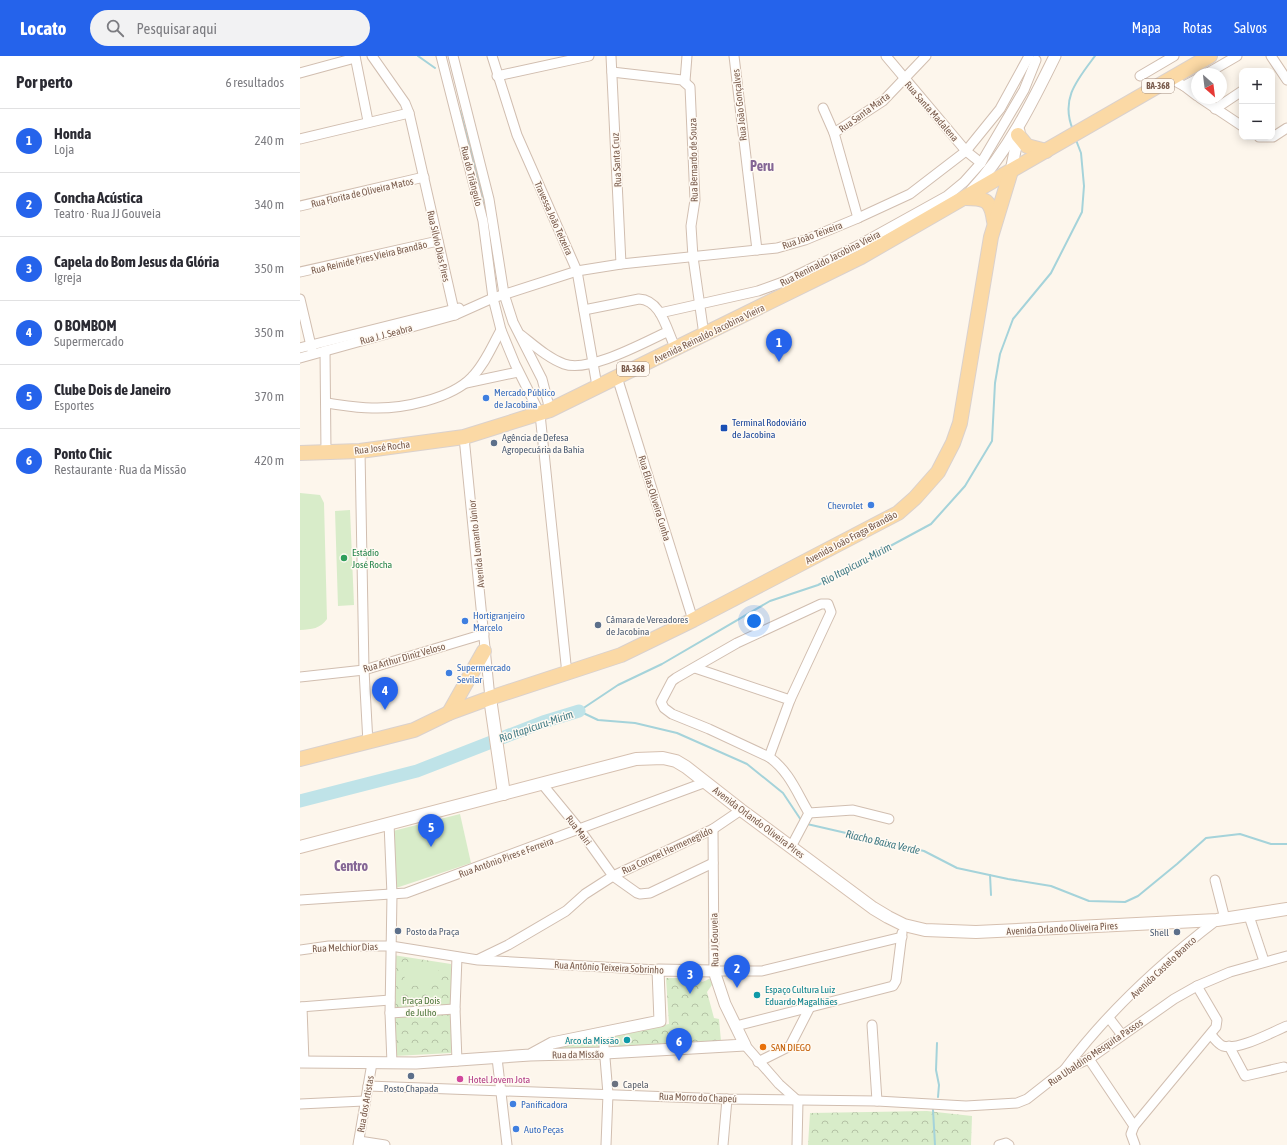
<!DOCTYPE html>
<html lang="pt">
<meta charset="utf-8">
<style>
:root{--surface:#fff;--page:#f2f2f3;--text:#2b2b33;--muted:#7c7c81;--line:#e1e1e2;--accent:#2563eb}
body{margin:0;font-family:"Asap Condensed",sans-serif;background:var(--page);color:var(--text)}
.controls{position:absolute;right:12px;top:12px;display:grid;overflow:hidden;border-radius:8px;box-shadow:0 2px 10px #0003}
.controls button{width:36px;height:36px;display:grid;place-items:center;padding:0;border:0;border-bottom:1px solid var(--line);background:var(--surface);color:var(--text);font:20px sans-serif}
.compass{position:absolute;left:891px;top:12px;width:36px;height:36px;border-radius:50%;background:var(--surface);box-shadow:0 2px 10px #0003;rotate:152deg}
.you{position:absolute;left:454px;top:565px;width:14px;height:14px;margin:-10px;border:3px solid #fff;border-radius:50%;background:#1a73e8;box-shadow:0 0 0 6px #1a73e833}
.badge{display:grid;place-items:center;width:26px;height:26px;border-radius:50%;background:var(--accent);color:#fff;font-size:13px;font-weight:700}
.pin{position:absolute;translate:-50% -33px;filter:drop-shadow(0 1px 2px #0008)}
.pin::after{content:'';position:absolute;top:21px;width:14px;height:12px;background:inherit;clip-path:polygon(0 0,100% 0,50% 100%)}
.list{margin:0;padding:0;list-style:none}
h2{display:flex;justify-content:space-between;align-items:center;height:52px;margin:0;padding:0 16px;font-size:17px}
h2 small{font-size:13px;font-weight:400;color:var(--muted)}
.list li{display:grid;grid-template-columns:26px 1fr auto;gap:12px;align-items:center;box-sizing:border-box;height:64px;padding:0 16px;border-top:1px solid var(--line)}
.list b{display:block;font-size:15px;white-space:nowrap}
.list p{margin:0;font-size:13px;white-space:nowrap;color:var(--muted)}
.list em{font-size:13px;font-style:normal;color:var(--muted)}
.icon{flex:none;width:22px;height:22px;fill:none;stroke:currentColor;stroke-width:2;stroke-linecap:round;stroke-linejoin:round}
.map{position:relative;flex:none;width:987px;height:1089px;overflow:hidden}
header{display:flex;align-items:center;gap:24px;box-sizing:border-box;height:56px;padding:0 20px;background:var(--accent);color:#fff}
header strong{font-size:19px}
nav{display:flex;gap:22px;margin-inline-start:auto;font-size:14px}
.search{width:280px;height:36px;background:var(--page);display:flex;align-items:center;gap:10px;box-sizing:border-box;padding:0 14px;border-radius:22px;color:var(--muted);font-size:15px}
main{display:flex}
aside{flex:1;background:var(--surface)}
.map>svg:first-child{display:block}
.park{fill:url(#park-crowns)}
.pitch{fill:#d8ecc9}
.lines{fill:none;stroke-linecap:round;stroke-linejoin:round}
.stream{stroke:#a5d3da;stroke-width:2}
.river{stroke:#bfe3e8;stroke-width:13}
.minor-casing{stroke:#d1beb0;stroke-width:11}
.tertiary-casing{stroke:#d1beb0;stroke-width:13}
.secondary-casing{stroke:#d6c0b0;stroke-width:14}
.primary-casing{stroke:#dad1cd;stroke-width:16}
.minor{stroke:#fff;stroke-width:9}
.tertiary{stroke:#fff;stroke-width:11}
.secondary{stroke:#fff;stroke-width:12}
.primary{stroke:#fbd9a5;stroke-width:14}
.shop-dot{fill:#3f7fe0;stroke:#fffaf3;stroke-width:1.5}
.transit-dot{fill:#1a4fb4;stroke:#fffaf3;stroke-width:1.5}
.service-dot{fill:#5c6f8a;stroke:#fffaf3;stroke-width:1.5}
.leisure-dot{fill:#2e9e5b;stroke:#fffaf3;stroke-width:1.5}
.culture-dot{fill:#0f9aa8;stroke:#fffaf3;stroke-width:1.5}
.food-dot{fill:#e8710a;stroke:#fffaf3;stroke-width:1.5}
.hotel-dot{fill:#d1479c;stroke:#fffaf3;stroke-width:1.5}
.worship-dot{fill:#6b7280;stroke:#fffaf3;stroke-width:1.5}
.labels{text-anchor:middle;stroke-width:3;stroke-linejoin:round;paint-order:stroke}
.shield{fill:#fffaf3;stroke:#a28b7f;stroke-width:1}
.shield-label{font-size:9px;font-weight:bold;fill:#7a5c4d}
.street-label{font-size:10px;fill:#7a5c4d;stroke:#fffaf3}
.shop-label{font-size:10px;fill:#366cbe;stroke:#fffaf3;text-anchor:start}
.transit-label{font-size:10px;fill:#164399;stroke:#fffaf3;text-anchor:start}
.service-label{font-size:10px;fill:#4e5e75;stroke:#fffaf3;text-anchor:start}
.leisure-label{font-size:10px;fill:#27864d;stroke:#fffaf3;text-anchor:start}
.culture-label{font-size:10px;fill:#0d838f;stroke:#fffaf3;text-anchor:start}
.park-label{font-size:10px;fill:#537a41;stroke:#fffaf3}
.food-label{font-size:10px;fill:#c56008;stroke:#fffaf3;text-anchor:start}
.hotel-label{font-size:10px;fill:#b23c85;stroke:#fffaf3;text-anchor:start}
.worship-label{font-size:10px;fill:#5b616d;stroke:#fffaf3;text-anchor:start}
.water-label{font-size:11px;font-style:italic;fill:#437c86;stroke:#fffaf3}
.district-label{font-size:14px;font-weight:bold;fill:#846695;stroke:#fffaf3}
</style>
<header>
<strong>Locato</strong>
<div class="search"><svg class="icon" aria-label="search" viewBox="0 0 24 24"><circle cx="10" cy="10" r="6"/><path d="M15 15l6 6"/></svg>Pesquisar aqui</div>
<nav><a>Mapa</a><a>Rotas</a><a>Salvos</a></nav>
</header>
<main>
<aside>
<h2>Por perto<small>6 resultados</small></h2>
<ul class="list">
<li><span class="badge">1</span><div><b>Honda</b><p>Loja</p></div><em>240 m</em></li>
<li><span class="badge">2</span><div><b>Concha Acústica</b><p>Teatro · Rua JJ Gouveia</p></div><em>340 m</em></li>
<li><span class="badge">3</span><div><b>Capela do Bom Jesus da Glória</b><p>Igreja</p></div><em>350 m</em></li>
<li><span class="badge">4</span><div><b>O BOMBOM</b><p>Supermercado</p></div><em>350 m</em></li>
<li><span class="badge">5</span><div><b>Clube Dois de Janeiro</b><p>Esportes</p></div><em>370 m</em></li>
<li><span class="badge">6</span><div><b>Ponto Chic</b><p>Restaurante · Rua da Missão</p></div><em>420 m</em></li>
</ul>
</aside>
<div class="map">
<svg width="987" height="1089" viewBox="0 0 987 1089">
<defs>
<pattern id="park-crowns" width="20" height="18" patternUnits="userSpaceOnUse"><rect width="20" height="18" fill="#d8ecc9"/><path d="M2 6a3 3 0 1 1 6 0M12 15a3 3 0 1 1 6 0" fill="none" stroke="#b4c2a5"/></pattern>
</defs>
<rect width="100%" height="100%" fill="#fdf6ec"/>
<g class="park">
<path d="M93,899l58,9v89l-57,3z"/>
<path d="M366,922h32l4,4 10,-4 2,4 -7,10 7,26 5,1 2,22 -107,8v-15l55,-10z"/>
<path d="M300,981l1,12 -55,3 -1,-4z"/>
<path d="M627,1055l45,5 -1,29h-163l2,-32z"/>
</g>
<g class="pitch">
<path d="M0,437l20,2 4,8 3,116c-7,10 -15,10 -27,11z"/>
<path d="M50,454l4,95 -16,1 -3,-95z"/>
<path d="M160,758l11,49 -75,25 -3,-57z"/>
<path d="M104,910l34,1 1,18 -34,1z"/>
</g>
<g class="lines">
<g class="stream">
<path d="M118,0l17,12"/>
<path d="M160,55l26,96"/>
<path d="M773,74c-13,-31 4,-50 22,-74"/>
<path d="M279,655l39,-26 44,-21 108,-63 48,-16 113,-61 34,-38 27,-45 3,-58 5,-29 13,-35 38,-46 31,-61 2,-26 -3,-33 -5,-13"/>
<path d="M279,655l19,9 37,3 42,10 70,31 36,29 18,27"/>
<path d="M507,768l117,27 33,17 51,11 43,7 38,15 36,1 13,-6 39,-32 29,-26 34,-4 31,10h16"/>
<path d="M690,819l1,20"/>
<path d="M637,987l-1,27 3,15 -1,12"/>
<path d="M633,1054l2,35"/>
</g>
<path class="river" d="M0,745l117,-30 126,-49 36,-11"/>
<g class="minor-casing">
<g id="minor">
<path d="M55,0l13,65"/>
<path d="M72,0l33,47 4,10 46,202"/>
<path d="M141,0l42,165 10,77 8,32 14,34 25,50 27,260"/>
<path d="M153,0l36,143 15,95 9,28 29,57 8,31"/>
<path d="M192,0l25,79 60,136 20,115"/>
<path d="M311,0l10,208"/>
<path d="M434,0l23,194"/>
<path d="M586,0l80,95 15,12"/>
<path d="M971,0l16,24"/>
<path d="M312,16l70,8 8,7 5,113 -4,26 2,31 11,78"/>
<path d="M0,17l55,-15"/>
<path d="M906,18l31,-18"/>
<path d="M197,20l92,-20"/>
<path d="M840,20l34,-20"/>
<path d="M871,23l13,7 13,-7"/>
<path d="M385,25l2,-25"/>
<path d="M884,30l13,10"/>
<path d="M900,42l42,28"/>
<path d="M523,52l11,25 24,85"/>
<path d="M915,53l27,-18"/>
<path d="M534,77l49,-32 43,-45"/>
<path d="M959,81h14l14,-9"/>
<path d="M0,83l109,-26"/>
<path d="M0,150l124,-29"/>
<path d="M0,216l138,-31"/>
<path d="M0,243l12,51"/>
<path d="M284,254l55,-11c23,1 28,33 37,50"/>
<path d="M360,257l98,-22 25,-9 72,-35 92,-51 17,-14 17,-19 43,-73 12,-30"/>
<path d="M221,279c14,11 27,23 43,29 25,9 79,-21 103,-32"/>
<path d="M0,292l159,-40"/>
<path d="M25,295l1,101"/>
<path d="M0,302l155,-43 38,-17 84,-27 44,-7 156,-16 28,-8 53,-22 52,-24 56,-43 34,-42 29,-53"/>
<path d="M317,321l76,243"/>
<path d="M166,327l52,-11"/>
<path d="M26,347c15,2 31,5 46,5 30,1 79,-9 100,-31 13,-13 20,-31 29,-47"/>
<path d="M164,381l26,261"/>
<path d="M60,395l4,219 4,73"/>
<path d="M395,612l95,32 -21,57"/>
<path d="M0,621l64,-7 120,-36"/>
<path d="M490,644l41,-88 -3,-8h-7l-84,39 -61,35 -4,3 -11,21 3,6 8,6 37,15 60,28c20,14 28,36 40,56"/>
<path d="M243,729l37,45 33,46 24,17 3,1 10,-1 63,-30"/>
<path d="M509,757l44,-3 36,9"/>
<path d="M89,767l3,72 -2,118 2,50"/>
<path d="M413,773l1,142h48l140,-34"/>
<path d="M491,791l18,-34"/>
<path d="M915,824l10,39"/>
<path d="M0,844l106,-7 300,-111"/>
<path d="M949,860l15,45"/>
<path d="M0,894l29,-4h62l87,14 180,10"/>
<path d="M157,901l-2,52 2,52"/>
<path d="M179,903l29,-14 58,-34 19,-17 28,-18 100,-47 28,-19"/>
<path d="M0,951l90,-7"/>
<path d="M2,951l2,55"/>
<path d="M90,957l65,-4"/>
<path d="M809,962l13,17"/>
<path d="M572,969l5,76"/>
<path d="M436,970l157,-40 3,-5 6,-48"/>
<path d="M303,978l5,60 -2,51"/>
<path d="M911,979c4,4 7,9 12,11 15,5 49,-14 64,-20"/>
<path d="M445,989l34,39 19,17"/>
<path d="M929,990l16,30 39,-9"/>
<path d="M197,1002l10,87"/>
<path d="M789,1003l45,67"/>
<path d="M458,1006l32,-16 20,-39"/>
<path d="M765,1013c41,-55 97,-107 152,-149"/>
<path d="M68,1030l359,13 150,2 89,5 51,-3 10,-4 37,-29 25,-11 85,-60 23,-13 33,-14 57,-16"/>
<path d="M0,1048l64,-3"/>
<path d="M59,1085l26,4"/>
<path d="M58,1089l14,-82"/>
<path d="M423,1089l4,-46"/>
<path d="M497,1089l1,-44"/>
<path d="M699,1089l7,-2 3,2"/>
<path d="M835,1089l-4,-11 3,-8 82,-99 1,-7 -20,-34"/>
</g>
</g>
<g class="tertiary-casing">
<g id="tertiary">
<path d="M711,115l8,-40"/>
<path d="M672,134c36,-39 60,-87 83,-134"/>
<path d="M0,1006l116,1 114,-8 75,-2 140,-8 -20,-41 -11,-33 -56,-1 2,51 -108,22 -22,12"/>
</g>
</g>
<g class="secondary-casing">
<g id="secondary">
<path d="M190,642l14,96"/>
<path d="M0,791l336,-88 27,-1 13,3 10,6 55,43 132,98 15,9 16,8 21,5 51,2 241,-12 70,-11"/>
</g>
</g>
<g class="primary-casing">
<g id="primary">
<path d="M718,79l9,11 19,5"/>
<path d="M665,142c21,0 26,2 29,23"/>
<path d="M0,397l60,-2 104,-14 86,-27 311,-153 349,-201"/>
<path d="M149,657l35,-62"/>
<path d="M0,703l114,-29 35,-17 41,-15 131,-43 72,-35 205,-107 17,-15 23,-26 15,-29 7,-20 31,-186 20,-66"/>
</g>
</g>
<use href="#minor" class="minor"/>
<use href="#tertiary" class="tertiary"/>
<use href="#secondary" class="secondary"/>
<use href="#primary" class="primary"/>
</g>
<g class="shop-dot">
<circle cx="186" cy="342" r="4"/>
<circle cx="571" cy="449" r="4"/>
<circle cx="165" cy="565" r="4"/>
<circle cx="149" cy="617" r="4"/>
<circle cx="213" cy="1048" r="4"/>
<circle cx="216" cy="1073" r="4"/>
</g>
<rect class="transit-dot" x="420" y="368" width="8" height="8" rx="2"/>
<g class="service-dot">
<circle cx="194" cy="387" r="4"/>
<circle cx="298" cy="569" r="4"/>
<circle cx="98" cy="875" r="4"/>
<circle cx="877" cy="876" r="4"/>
<circle cx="111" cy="1020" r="4"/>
</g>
<circle class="leisure-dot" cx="44" cy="502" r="4"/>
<g class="culture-dot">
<circle cx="457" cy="939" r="4"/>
<circle cx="327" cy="984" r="4"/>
</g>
<circle class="food-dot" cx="463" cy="991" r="4"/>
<circle class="hotel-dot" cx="160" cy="1023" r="4"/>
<circle class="worship-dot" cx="315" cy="1028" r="4"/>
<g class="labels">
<g class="shield">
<rect x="842" y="23" width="32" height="14" rx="3"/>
<rect x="317" y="306" width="32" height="14" rx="3"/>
</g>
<g class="shield-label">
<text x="858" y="33">BA-368</text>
<text x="333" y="316">BA-368</text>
</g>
<g class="street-label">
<text transform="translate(439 49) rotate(-96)" y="4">Rua João Gonçalves</text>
<text transform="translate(632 55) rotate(49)" y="4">Rua Santa Madalena</text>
<text transform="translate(564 56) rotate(-36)" y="4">Rua Santa Marta</text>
<text transform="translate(316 104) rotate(-93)" y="4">Rua Santa Cruz</text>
<text transform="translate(393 104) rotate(-91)" y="4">Rua Bernardo de Souza</text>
<text transform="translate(172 120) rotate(76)" y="4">Rua do Triângulo</text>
<text transform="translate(62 136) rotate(-13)" y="4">Rua Florita de Oliveira Matos</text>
<text transform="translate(254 162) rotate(66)" y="4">Travessa João Teizeira</text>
<text transform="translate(512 179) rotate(-20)" y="4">Rua João Teixeira</text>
<text transform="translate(139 190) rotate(77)" y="4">Rua Silvio Dias Pires</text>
<text transform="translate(69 201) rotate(-13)" y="4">Rua Reinide Pires Vieira Brandão</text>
<text transform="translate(530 202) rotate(-27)" y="4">Rua Reninaldo Jacobina Vieira</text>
<text transform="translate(409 277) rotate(-26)" y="4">Avenida Reinaldo Jacobina Vieira</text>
<text transform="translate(86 278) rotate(-15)" y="4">Rua J. J. Seabra</text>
<text transform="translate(82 391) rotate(-7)" y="4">Rua José Rocha</text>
<text transform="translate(355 442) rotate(73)" y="4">Rua Elias Oliveira Cunha</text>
<text transform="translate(551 481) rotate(-28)" y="4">Avenida João Fraga Brandão</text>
<text transform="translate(176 488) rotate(-96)" y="4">Avenida Lomanto Júnior</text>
<text transform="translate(104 601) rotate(-16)" y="4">Rua Arthur Diniz Veloso</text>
<text transform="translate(459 766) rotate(37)" y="4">Avenida Orlando Oliveira Pires</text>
<text transform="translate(279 774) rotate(52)" y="4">Rua Mairi</text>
<text transform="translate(367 794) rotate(-25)" y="4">Rua Coronel Hermenegildo</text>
<text transform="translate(206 801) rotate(-20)" y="4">Rua Antônio Pires e Ferreira</text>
<text transform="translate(762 872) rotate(-3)" y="4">Avenida Orlando Oliveira Pires</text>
<text transform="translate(414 884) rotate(-91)" y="4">Rua JJ Gouveia</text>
<text transform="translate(45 891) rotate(-2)" y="4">Rua Melchior Dias</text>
<text transform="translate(309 911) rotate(3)" y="4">Rua Antônio Teixeira Sobrinho</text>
<text transform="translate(863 911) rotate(-43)" y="4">Avenida Castelo Branco</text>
<text transform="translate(795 996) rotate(-34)" y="4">Rua Ubaldino Mesquita Passos</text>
<text transform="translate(278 998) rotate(-1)" y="4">Rua da Missão</text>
<text transform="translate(398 1041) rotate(2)" y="4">Rua Morro do Chapeú</text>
<text transform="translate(65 1048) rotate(-80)" y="4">Rua dos Artistas</text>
</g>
<g class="shop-label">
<text x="194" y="340">Mercado Público<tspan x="194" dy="12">de Jacobina</tspan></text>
<text x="563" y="453" text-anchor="end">Chevrolet</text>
<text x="173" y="563">Hortigranjeiro<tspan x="173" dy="12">Marcelo</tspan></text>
<text x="157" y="615">Supermercado<tspan x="157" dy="12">Sevilar</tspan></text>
<text x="221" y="1052">Panificadora</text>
<text x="224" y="1077">Auto Peças</text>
</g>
<g class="transit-label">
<text x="432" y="370">Terminal Rodoviário<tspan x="432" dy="12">de Jacobina</tspan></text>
</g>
<g class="service-label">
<text x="202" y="385">Agência de Defesa<tspan x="202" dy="12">Agropecuária da Bahia</tspan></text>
<text x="306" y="567">Câmara de Vereadores<tspan x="306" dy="12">de Jacobina</tspan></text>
<text x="106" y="879">Posto da Praça</text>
<text x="869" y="880" text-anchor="end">Shell</text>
<text x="111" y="1036" text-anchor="middle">Posto Chapada</text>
</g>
<g class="leisure-label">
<text x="52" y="500">Estádio<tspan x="52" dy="12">José Rocha</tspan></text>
</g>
<g class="culture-label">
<text x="465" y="937">Espaço Cultura Luiz<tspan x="465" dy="12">Eduardo Magalhães</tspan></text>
<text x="319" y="988" text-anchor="end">Arco da Missão</text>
</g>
<g class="park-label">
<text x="121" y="948">Praça Dois<tspan x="121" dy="12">de Julho</tspan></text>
</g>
<g class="food-label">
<text x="471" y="995">SAN DIEGO</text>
</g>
<g class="hotel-label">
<text x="168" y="1027">Hotel Jovem Jota</text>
</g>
<g class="worship-label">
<text x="323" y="1032">Capela</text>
</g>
<g class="water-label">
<text transform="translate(556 508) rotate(-28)" y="4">Rio Itapicuru-Mirim</text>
<text transform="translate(236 670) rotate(-19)" y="4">Rio Itapicuru-Mirim</text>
<text transform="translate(583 786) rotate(13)" y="4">Riacho Baixa Verde</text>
</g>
<g class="district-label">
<text x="462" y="115">Peru</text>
<text x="51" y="815">Centro</text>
</g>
</g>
</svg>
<div class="controls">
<button>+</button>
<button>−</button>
</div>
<svg class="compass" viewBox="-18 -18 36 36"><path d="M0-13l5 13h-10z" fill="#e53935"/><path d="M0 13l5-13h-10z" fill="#7c7c81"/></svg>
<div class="you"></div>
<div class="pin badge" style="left:479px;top:306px">1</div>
<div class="pin badge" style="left:437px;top:932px">2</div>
<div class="pin badge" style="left:390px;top:938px">3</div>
<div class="pin badge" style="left:85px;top:654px">4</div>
<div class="pin badge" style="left:131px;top:791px">5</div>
<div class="pin badge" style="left:379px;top:1005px">6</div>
</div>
</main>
